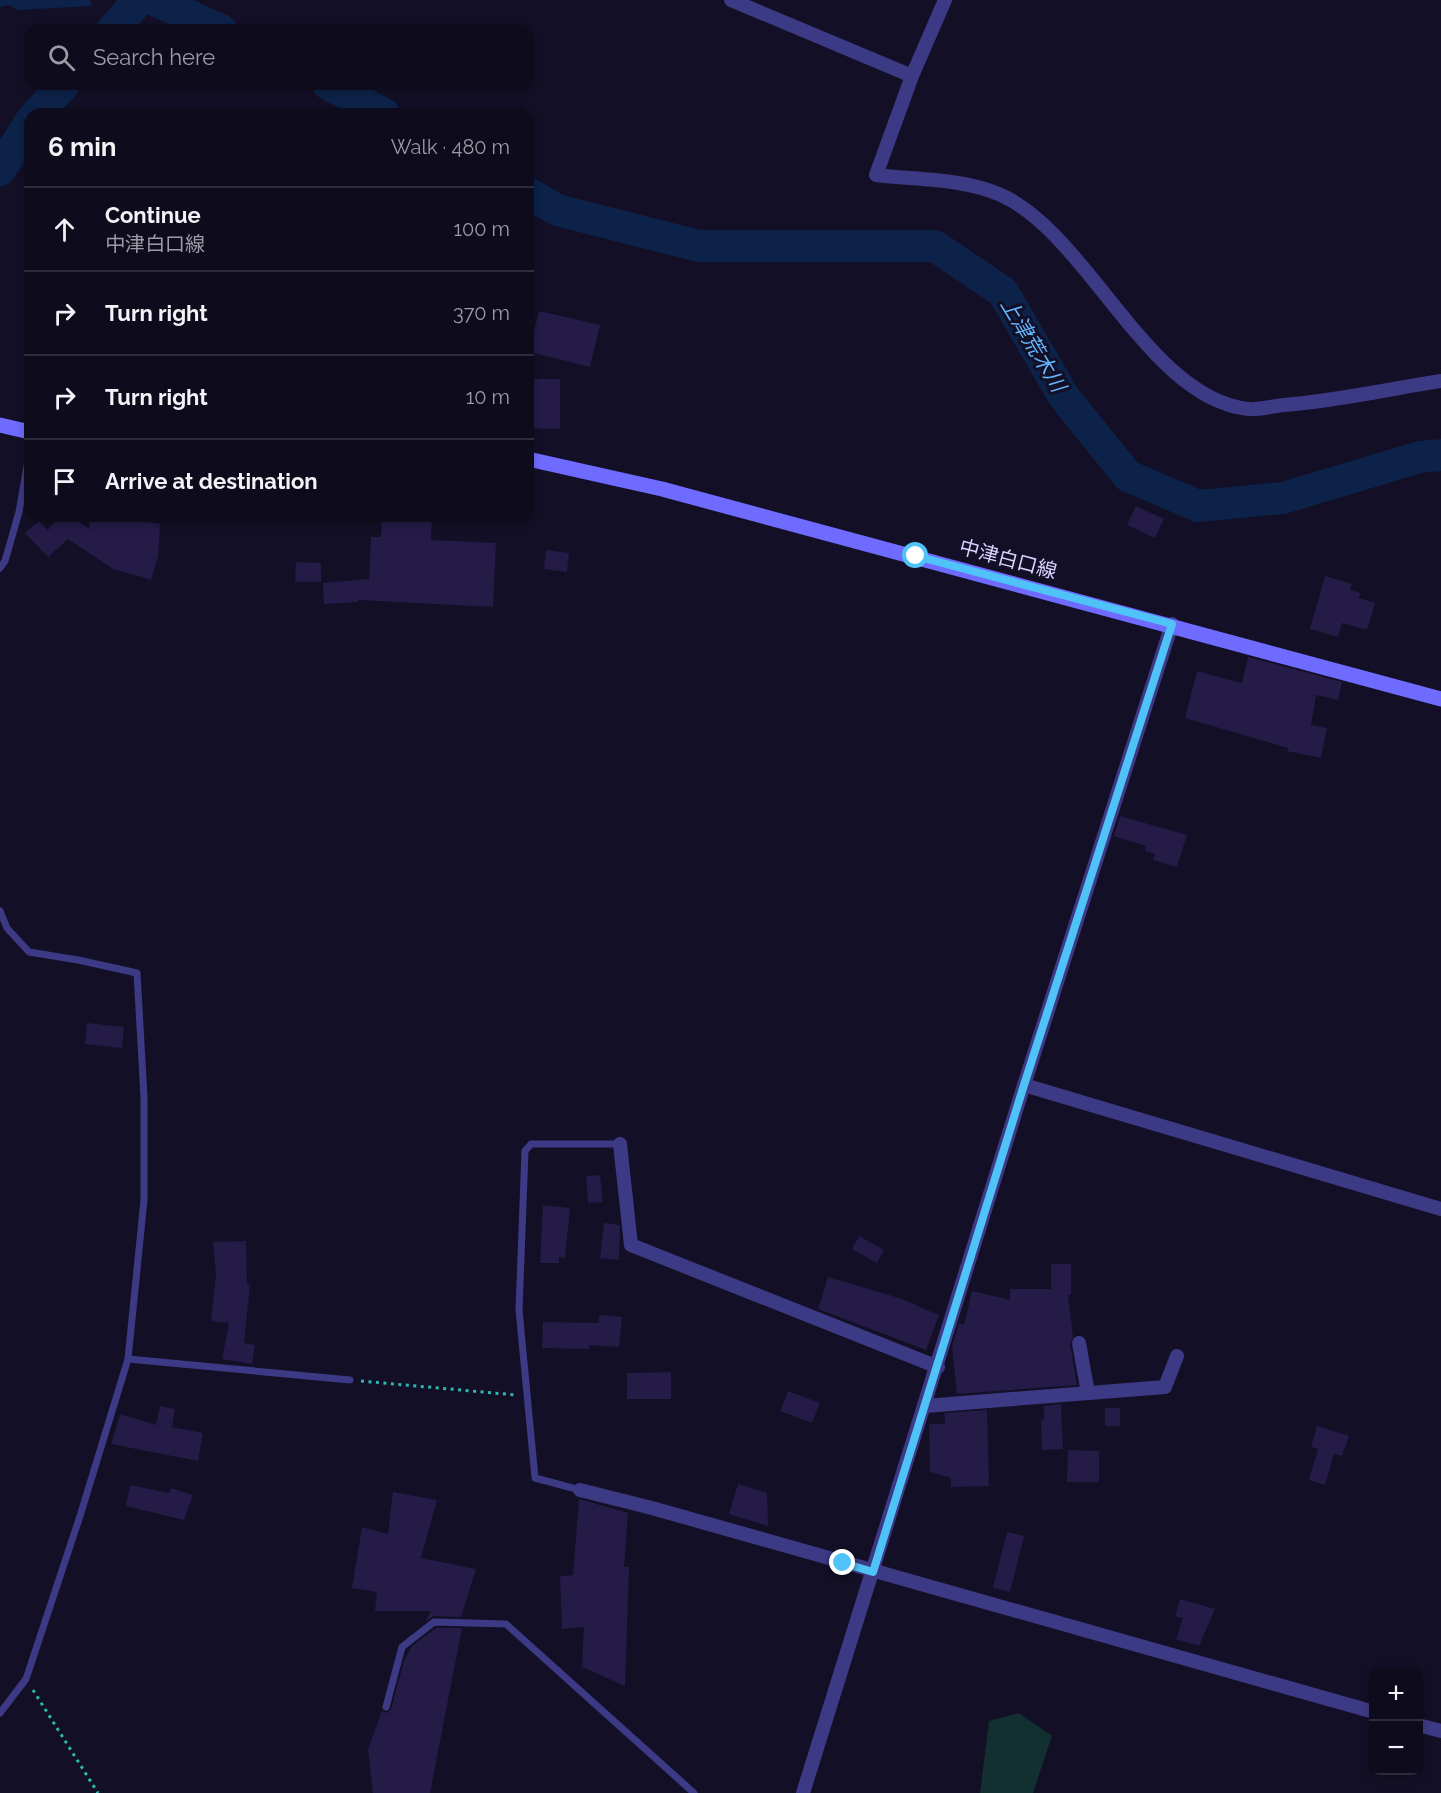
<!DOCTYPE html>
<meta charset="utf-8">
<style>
:root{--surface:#0e0b1c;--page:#1c1929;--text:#f1f3f6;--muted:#9b9ba3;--line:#2e2b3b}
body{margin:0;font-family:Raleway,"Noto Sans JP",sans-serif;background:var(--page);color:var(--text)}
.controls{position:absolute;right:18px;bottom:18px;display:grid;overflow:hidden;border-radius:12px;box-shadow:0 3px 9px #0003}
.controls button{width:54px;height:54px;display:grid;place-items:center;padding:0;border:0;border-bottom:2px solid var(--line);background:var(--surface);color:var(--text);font:30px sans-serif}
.stop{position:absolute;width:18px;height:18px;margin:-14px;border:4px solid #4fc3f7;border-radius:50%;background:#fff}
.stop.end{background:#4fc3f7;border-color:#fff;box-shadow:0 2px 6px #0008}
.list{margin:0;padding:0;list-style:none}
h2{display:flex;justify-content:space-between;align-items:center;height:78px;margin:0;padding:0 24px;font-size:26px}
h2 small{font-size:20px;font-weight:400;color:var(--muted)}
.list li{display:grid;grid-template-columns:39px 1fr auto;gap:18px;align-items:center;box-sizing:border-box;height:84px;padding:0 24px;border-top:2px solid var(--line)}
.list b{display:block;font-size:22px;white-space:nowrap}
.list p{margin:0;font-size:20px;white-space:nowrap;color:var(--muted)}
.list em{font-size:20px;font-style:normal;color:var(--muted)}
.icon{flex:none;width:33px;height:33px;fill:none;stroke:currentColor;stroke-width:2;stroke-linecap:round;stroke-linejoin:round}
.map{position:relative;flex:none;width:1441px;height:1793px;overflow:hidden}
.search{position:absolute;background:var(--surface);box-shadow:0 3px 9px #0003;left:24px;top:24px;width:510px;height:66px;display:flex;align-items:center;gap:15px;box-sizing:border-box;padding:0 21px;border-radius:18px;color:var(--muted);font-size:22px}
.panel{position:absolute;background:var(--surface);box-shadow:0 3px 9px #0003;left:24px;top:108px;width:510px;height:414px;border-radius:18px}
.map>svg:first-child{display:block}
.green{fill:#12302f}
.water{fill:#0c2248}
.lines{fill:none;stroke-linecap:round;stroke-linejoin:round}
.river{stroke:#0c2248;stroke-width:32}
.building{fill:#241b47}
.path{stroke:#2fb8b0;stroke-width:3;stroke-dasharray:3 4.5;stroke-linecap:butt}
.lane{stroke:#3d3a85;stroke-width:7}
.street{stroke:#3d3a85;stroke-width:14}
.secondary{stroke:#6f6bff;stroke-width:15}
.route{stroke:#4fc3f7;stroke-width:8}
.labels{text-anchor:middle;stroke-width:6;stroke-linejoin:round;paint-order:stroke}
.street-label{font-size:20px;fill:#d9d4ff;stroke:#130f26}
.water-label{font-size:21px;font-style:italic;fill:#62b6ff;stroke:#130f26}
</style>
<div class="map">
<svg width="1441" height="1793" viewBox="0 0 1441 1793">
<rect width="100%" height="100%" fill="#130f26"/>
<path class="green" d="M1019,1713l33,23 -19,57h-53l9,-72z"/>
<path class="water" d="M0,0h90l2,6 -75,4 -8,-5 -9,2z"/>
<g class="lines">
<g class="river">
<path d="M154,0l67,30"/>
<path d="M112,30l27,-30"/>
<path d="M328,84l56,30"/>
<path d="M37,114l27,-30"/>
<path d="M0,170l30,-48"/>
<path d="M528,193l29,17 142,36h236l68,46 61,105 64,79 70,30 85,-8 137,-41 21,-2"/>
</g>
</g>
<g class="building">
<path d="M539,311l61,14 -10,42 -61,-15z"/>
<path d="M528,379h32v50l-32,-1z"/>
<path d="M1136,506l28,13 -9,19 -28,-13z"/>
<path d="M59,516h12l18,13 2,-13h32l-1,3 38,5 -2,32 -7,24 -38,-11 -45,-30 -20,18 -23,-24 14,-12 9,9z"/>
<path d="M382,516h50l-1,24 65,3 -3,64 -135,-7v2l-34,2 -1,-21 46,-4 2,-42h10z"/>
<path d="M546,550l23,3 -2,19 -23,-3z"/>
<path d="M296,562l25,1v19h-26z"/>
<path d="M1325,576l27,8 -2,6 10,3 -1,5 16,5 -8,27 -25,-7 -4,14 -28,-8z"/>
<path d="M1248,657l94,25 -4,18 -22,-5 -5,30 16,3 -6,30 -34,-7 1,-3 -103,-30 12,-47 45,12z"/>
<path d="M1120,816l67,19 -10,32 -24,-7 2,-6 -10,-3 1,-5 -32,-10z"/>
<path d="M87,1023l37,4 -2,21 -37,-4z"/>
<path d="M600,1175l3,27 -15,1 -2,-27z"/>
<path d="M543,1205l27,3 -5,50 -6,-1v6h-19z"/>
<path d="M604,1223l16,2 -1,35 -19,-2z"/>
<path d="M859,1236l25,14 -7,13 -25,-14z"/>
<path d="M246,1241l1,43 3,1 -6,58 11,2 -3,19 -30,-5 7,-36 -18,-2 5,-46 -3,-33z"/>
<path d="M1051,1264h20v31h-3l5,42 -3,7 7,41 -120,9 -5,-48 7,-23 5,2 8,-34 38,9v-11h41z"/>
<path d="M828,1277l71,21 40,17 -13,35 -108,-41z"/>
<path d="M599,1315l23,2 -3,30 -30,-2v4l-47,-1 1,-26 56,1z"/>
<path d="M671,1372v27h-44v-26z"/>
<path d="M788,1391l32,12 -8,20 -32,-12z"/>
<path d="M1061,1404l2,45 -21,1 -1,-30 3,-1v-13z"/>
<path d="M160,1406l15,3 -3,18 31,6 -5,28 -87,-17 9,-30 36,11z"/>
<rect x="1105" y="1408" width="15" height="18"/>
<path d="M987,1410l2,76 -38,1v-9l-21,-6 -1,-48h16l-1,-11z"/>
<path d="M1317,1426l32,10 -7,20 -8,-2 -9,31 -16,-5 9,-31 -7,-2z"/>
<path d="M1068,1450l31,1v31h-32z"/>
<path d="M738,1484l29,9 1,33 -39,-12z"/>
<path d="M130,1485l39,8 2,-5 22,7 -9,25 -58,-14z"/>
<path d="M393,1492l44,8 -16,58 55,11 -15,48 -27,-1 -9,6 6,-11h-56l2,-19 -25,-4 10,-61 26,7z"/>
<path d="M579,1499l49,14 -4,54h5l-4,119 -43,-19 2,-40 -22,2 -2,-53 13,-1z"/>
<path d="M1007,1532l17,4 -14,56 -17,-4z"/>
<path d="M1180,1599l35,10 -16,37 -23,-7 7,-21 -8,-2z"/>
<path d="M436,1628h26l-32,165h-57l-5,-44 14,-38 5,2 4,-4 13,-48 8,-15z"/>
</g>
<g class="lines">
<g class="path">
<path d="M361,1381l155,14"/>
<path d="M33,1690l65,103"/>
</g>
<g class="lane">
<path d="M0,568l5,-7 14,-49 11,-63"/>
<path d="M0,911l7,17 22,24 49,8 59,13 7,124v103l-16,159 -48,157 -54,163 -26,34"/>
<path d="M128,1359l222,21"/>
<path d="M580,1490l-45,-12 -16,-168 6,-159 6,-7h89"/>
<path d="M386,1707l16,-60 32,-25 72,2 188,169"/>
</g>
<g class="street">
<path d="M731,0l181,76"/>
<path d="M945,0l-33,76 -36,99c41,5 86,3 125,20 87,39 147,203 247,214 11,1 24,-3 36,-4 52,-4 105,-16 157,-24"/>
<path d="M1024,1085l417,124"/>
<path d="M620,1144l11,101 307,122"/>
<path d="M1079,1343l9,50"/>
<path d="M925,1406l240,-19 12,-31"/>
<path d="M580,1490l72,18 722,204"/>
<path d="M1418,1725l23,6"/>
<path d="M803,1793l221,-708 148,-461"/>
</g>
<g class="secondary">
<path d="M0,425l30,7"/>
<path d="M528,459l134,30 779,210"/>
</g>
</g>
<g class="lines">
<path class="route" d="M843,1563l30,9 151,-487 148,-461 -256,-68"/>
</g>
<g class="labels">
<g class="street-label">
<text transform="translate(1008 559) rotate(15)" y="7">中津白口線</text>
</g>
<g class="water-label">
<text transform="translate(1033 345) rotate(59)" y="7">上津荒木川</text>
</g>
</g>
</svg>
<div class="controls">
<button>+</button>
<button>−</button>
</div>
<div class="stop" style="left:916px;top:556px"></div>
<div class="stop end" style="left:843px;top:1563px"></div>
<div class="search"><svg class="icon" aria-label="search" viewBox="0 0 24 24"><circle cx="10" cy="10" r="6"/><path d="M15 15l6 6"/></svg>Search here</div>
<section class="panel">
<h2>6 min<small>Walk · 480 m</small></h2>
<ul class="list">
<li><svg class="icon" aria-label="ahead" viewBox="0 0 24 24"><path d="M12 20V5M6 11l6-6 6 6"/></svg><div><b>Continue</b><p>中津白口線</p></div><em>100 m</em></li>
<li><svg class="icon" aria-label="right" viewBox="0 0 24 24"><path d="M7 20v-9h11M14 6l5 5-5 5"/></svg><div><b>Turn right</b></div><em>370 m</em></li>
<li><svg class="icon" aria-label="right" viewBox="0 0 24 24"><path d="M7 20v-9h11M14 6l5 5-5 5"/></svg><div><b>Turn right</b></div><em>10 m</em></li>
<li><svg class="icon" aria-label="arrive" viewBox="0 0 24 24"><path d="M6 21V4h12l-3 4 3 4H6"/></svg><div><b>Arrive at destination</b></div></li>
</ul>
</section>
</div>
